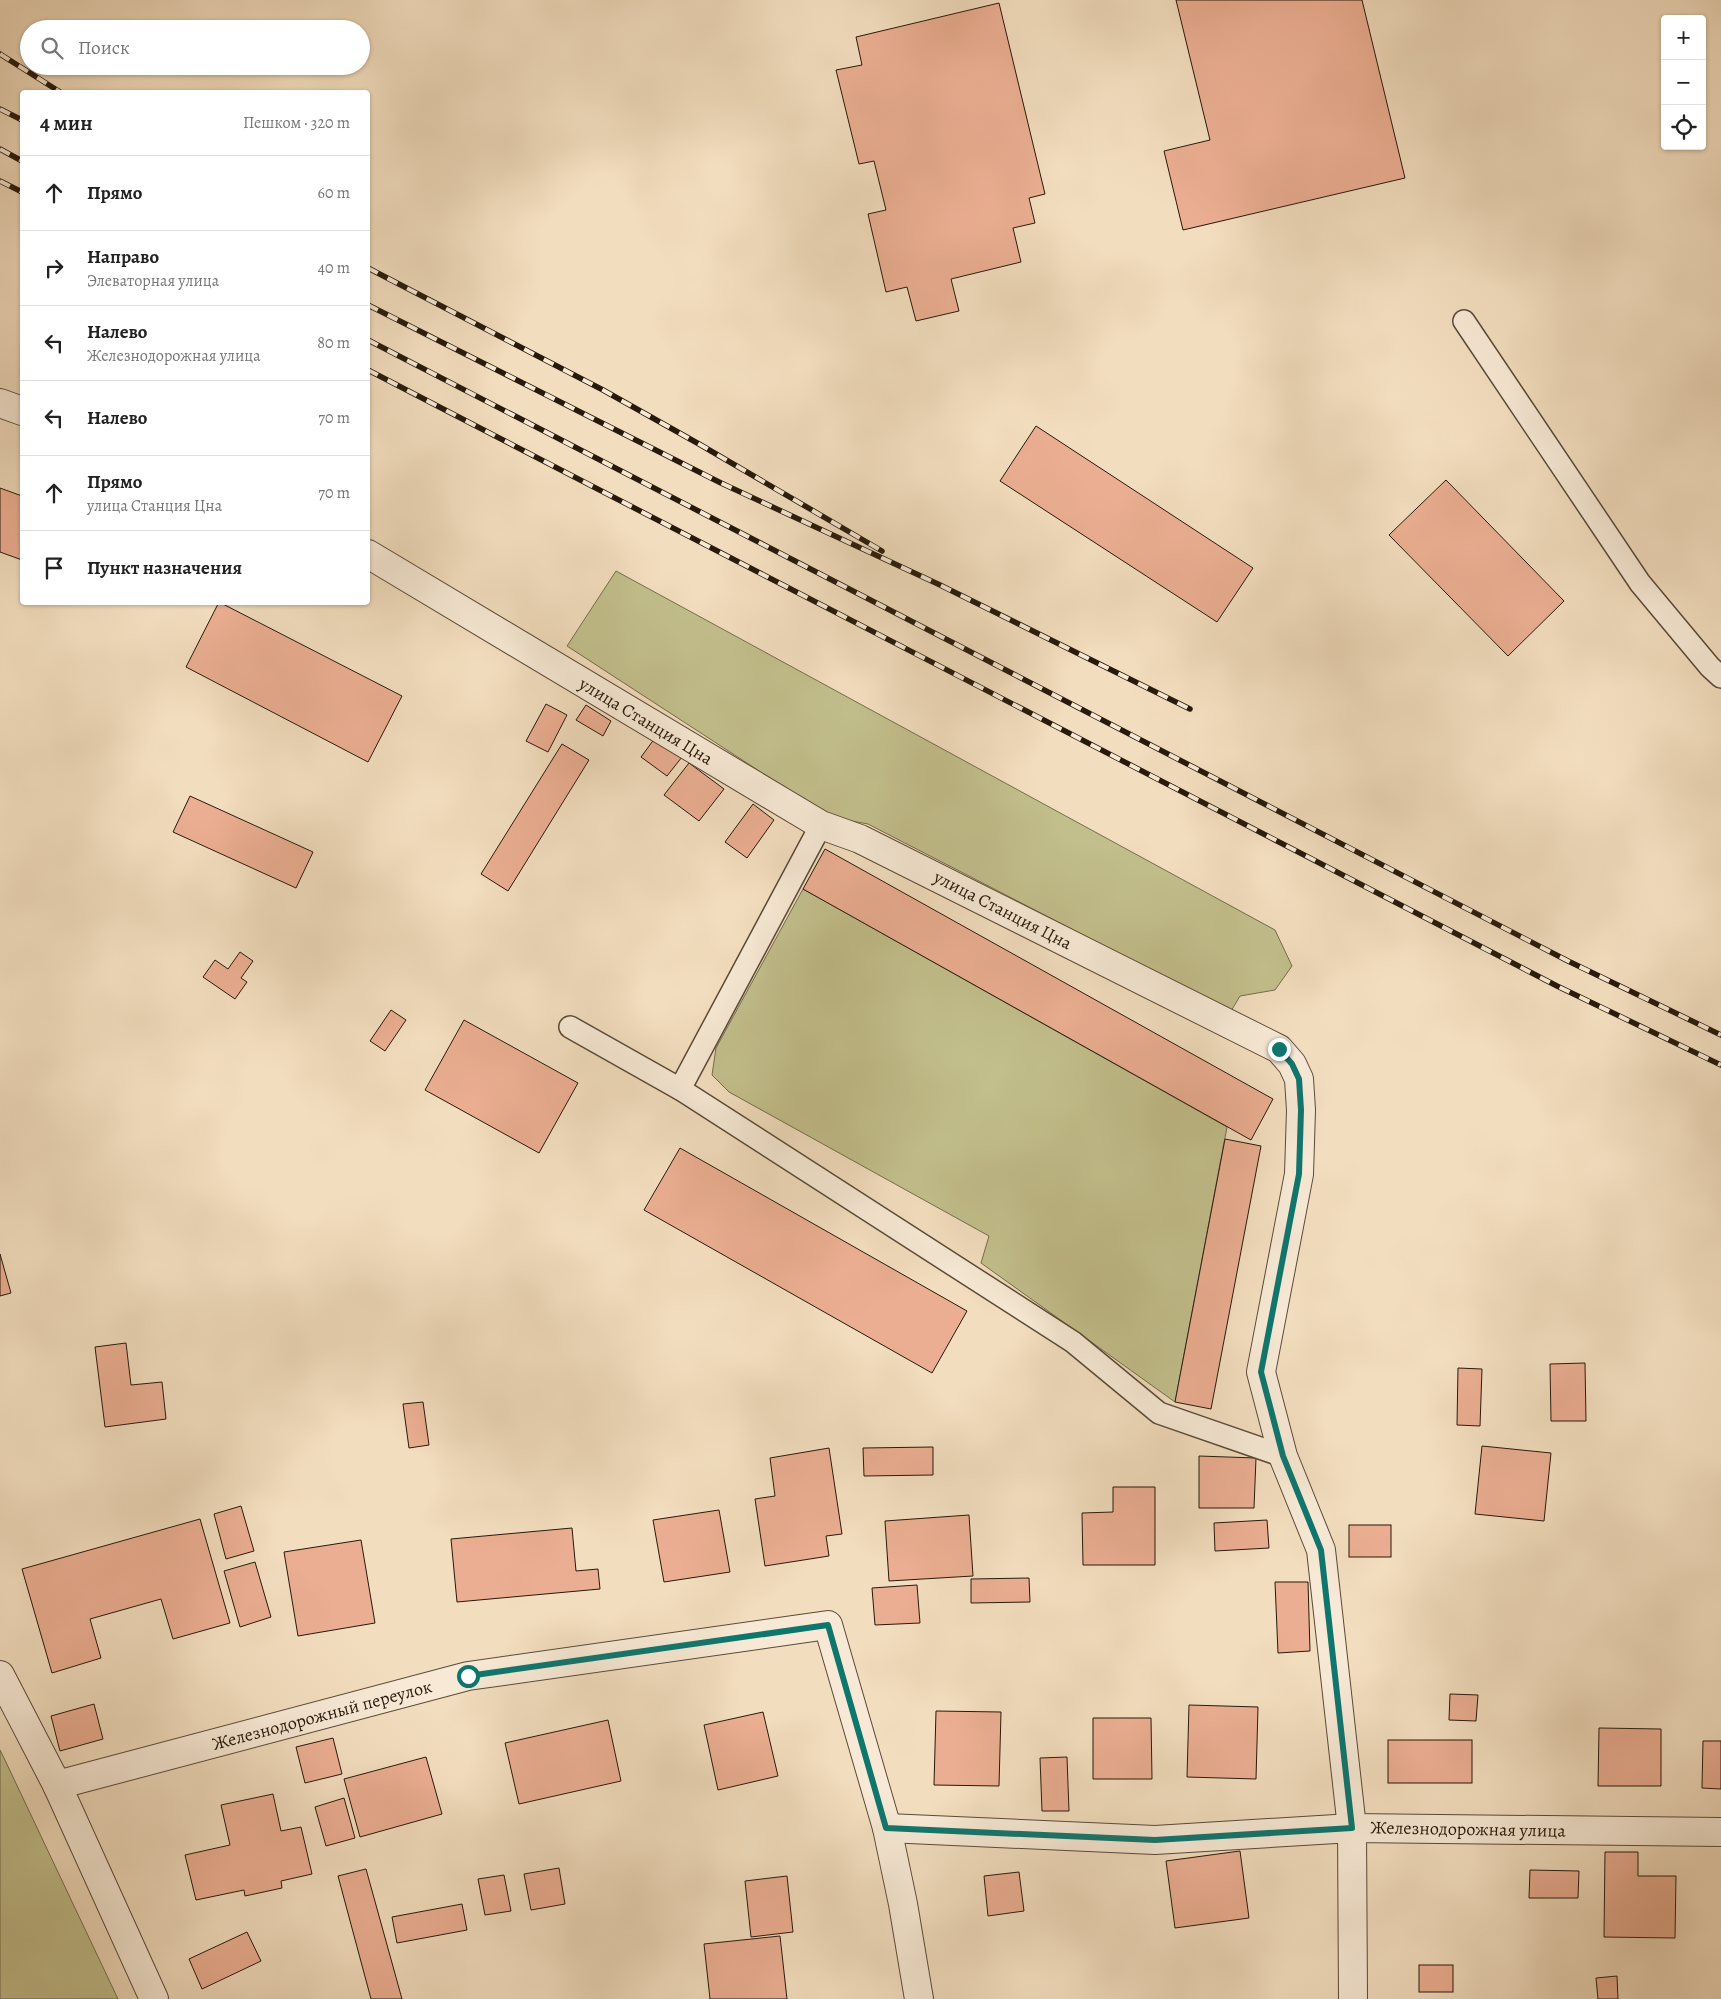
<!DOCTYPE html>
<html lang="ru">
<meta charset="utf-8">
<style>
:root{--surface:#fff;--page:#f6f6f6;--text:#222;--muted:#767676;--line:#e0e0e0}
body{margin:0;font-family:Alegreya,serif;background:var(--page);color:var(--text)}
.controls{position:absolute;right:15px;top:15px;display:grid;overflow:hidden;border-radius:5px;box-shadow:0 1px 4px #0004}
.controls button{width:45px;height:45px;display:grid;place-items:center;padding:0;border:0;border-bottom:1px solid var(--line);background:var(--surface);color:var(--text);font:25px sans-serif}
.stop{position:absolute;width:15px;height:15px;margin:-11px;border:4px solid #0f766e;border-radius:50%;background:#fff}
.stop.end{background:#0f766e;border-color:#fff;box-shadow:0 1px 5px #0008}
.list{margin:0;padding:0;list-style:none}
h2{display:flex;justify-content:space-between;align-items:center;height:65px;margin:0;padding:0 20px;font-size:21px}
h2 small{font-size:16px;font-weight:400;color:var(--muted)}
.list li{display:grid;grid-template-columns:32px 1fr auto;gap:15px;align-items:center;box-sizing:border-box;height:75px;padding:0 20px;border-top:1px solid var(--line)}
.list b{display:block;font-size:19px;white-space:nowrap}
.list p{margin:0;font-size:16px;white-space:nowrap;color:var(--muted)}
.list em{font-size:16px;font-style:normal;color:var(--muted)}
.icon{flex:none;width:28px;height:28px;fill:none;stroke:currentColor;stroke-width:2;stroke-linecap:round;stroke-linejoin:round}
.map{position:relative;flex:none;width:1721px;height:1999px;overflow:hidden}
.search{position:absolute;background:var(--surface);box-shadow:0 1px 4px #0004;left:20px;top:20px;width:350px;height:55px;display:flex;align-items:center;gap:12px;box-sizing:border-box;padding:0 18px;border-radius:28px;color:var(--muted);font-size:19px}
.panel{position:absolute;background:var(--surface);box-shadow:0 1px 4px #0004;left:20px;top:90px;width:350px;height:515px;border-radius:5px}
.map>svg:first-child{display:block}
.green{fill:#c2bf8c;stroke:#746c4c}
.building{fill:#ebae92;stroke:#27190b}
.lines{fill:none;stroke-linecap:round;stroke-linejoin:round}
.lane-casing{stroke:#5a4a38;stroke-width:24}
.street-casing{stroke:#5a4a38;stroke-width:30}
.lane{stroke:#f7e9d5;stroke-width:21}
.street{stroke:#f7e9d5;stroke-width:28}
.rail-casing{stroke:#27190b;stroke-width:5.5}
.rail{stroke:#f7e9d5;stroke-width:4;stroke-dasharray:11;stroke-linecap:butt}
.route{stroke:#0f766e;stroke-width:6}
.labels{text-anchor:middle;stroke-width:4.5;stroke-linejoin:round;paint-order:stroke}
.street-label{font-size:18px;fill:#27190b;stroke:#f7e9d5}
</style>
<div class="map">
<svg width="1721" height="1999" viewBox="0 0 1721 1999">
<rect width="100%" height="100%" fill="#f2ddbe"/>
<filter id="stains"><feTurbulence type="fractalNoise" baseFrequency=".004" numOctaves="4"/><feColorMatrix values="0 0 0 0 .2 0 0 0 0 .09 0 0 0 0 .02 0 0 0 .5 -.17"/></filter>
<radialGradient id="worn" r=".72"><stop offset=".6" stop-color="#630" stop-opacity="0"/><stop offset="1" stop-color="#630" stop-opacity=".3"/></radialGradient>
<g class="green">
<path d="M616,571l659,359 17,36 -17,24 -35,6 -9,15 -363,-187 -38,-7 -263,-171z"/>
<path d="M803,889l424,238 -52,275 -194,-139 8,-27 -260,-144 -17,-17 4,-27z"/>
<path d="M0,1750l4,8 114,241h-118z"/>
</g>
<g class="building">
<path d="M1176,0h186l43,178 -222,52 -19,-79 46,-11z"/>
<path d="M999,3l46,191 -16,4 6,25 -22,5 8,34 -70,17 8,32 -43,10 -9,-34 -21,5 -18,-78 18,-4 -12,-49 -15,3 -23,-94 26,-5 -6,-28z"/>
<path d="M1036,426l217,142 -36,54 -217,-141z"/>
<path d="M1446,480l118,121 -56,55 -119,-121z"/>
<path d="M0,488l22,8v64l-22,-8z"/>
<path d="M219,602l183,94 -34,66 -182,-95z"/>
<path d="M546,704l21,11 -19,37 -22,-11z"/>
<path d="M586,705l25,16 -8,15 -27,-16z"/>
<path d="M655,738l27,19 -15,19 -26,-19z"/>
<path d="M562,744l27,16 -81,131 -27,-17z"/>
<path d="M689,763l35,26 -25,32 -35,-26z"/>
<path d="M190,796l123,56 -17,36 -123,-56z"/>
<path d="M753,804l21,16 -27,38 -22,-16z"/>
<path d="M825,849l448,250 -22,41 -448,-251z"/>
<path d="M240,952l13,9 -12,17 6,4 -12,17 -32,-22 12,-17 13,9z"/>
<path d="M391,1010l15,10 -21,31 -15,-10z"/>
<path d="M464,1020l114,63 -39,70 -114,-63z"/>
<path d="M1225,1139l36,7 -50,263 -36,-7z"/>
<path d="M680,1148l287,163 -35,62 -288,-163z"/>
<path d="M0,1254l11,39 -11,3z"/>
<path d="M126,1343l5,42 31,-3 4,37 -61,8 -10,-80z"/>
<path d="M1585,1363l1,58h-35l-1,-57z"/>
<path d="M1458,1368l24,1 -2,57 -23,-1z"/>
<path d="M423,1402l6,43 -20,3 -6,-44z"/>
<path d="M1482,1446l69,7 -7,68 -69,-7z"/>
<path d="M933,1447v28l-69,1 -1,-28z"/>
<path d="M829,1448l13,86 -16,2 3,20 -64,10 -10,-67 20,-3 -5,-38z"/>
<path d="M1199,1456l57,2 -2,50h-55z"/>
<path d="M1113,1487h42v78h-72l-1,-52 31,-1z"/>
<path d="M241,1506l13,45 -28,8 -12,-45z"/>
<path d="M719,1510l11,62 -66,10 -11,-62z"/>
<path d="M969,1515l4,61 -84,5 -4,-60z"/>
<path d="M200,1519l30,104 -57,16 -12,-40 -71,20 11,39 -49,15 -30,-104z"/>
<path d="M1267,1520l2,28 -54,3 -1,-28z"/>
<rect x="1349" y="1525" width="42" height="32"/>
<path d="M572,1528l4,43 22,-2 2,20 -143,13 -6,-63z"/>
<path d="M361,1540l14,83 -77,13 -14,-84z"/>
<path d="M255,1562l16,55 -31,10 -16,-56z"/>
<path d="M1029,1578l1,24 -59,1v-24z"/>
<path d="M1275,1582h33l2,69 -32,2z"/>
<path d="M917,1585l3,38 -45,2 -3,-37z"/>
<path d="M1450,1694l28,1 -2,26 -27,-1z"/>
<path d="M94,1704l9,35 -43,12 -9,-35z"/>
<path d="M1189,1705l69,2 -2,72 -69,-2z"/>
<path d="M936,1711l65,1 -2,74 -65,-1z"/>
<path d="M763,1712l15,64 -60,14 -14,-65z"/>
<path d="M1093,1718h58l1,61h-59z"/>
<path d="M608,1720l13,61 -102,23 -14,-61z"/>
<path d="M1599,1728l62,1v57h-63z"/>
<path d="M333,1738l9,36 -37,9 -9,-36z"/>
<rect x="1388" y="1740" width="84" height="43"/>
<path d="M1703,1741h18v48l-19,-1z"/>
<path d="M426,1757l16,57 -82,23 -16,-58z"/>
<path d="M1067,1757l2,54h-27l-2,-53z"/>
<path d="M273,1794l8,37 20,-4 11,47 -31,7 1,7 -37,8 -1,-6 -48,10 -11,-45 45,-10 -9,-40z"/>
<path d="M344,1798l11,40 -29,8 -11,-39z"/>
<path d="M1240,1851l9,67 -74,10 -9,-67z"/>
<path d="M1605,1852h33v24h38l-1,62 -71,-1z"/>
<path d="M559,1868l6,36 -34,6 -7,-36z"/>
<path d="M366,1869l36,130h-31l-33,-123z"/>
<path d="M1530,1870l49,1 -1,27h-49z"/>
<path d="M1019,1872l5,39 -36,5 -4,-40z"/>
<path d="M504,1875l7,36 -26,4 -7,-36z"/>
<path d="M787,1876l6,56 -42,5 -6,-56z"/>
<path d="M462,1904l5,26 -70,13 -5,-26z"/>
<path d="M247,1932l14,29 -59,28 -13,-30z"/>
<path d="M780,1936l7,63h-77l-6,-55z"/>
<rect x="1419" y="1965" width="34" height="27"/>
<path d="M1617,1976l1,23h-20l-2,-21z"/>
</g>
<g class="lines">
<g class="lane-casing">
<g id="lane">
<path d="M1464,321l176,262 70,84 11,10"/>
<path d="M570,1027l110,62 141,-264"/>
<path d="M680,1089l393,253 86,71 124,43"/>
</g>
</g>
<g class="street-casing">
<g id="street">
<path d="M0,403l22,8"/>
<path d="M368,554l453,271 39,14 419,210 13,15 7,15 2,31 -2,64 -38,198 22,84 38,94 31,278 1,171"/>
<path d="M0,1675l57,110"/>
<path d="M887,1828l268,12 197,-12 369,4"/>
<path d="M154,1999l-97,-214 411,-109 360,-51 59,203 16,76 16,95"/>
</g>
</g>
<use href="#lane" class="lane"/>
<use href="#street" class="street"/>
<g class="rail-casing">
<g id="rail">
<path d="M0,54l60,38"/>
<path d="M0,109l22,11"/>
<path d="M0,149l22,12"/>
<path d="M0,181l22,11"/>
<path d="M368,268l235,122 96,54 183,107"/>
<path d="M368,305l353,178 217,101 252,125"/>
<path d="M368,340l1200,621 153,74"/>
<path d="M368,370l1189,616 164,79"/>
</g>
</g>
<use href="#rail" class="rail"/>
</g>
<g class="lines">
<path class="route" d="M468,1676l360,-51 58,203 269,12 197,-12 -31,-278 -38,-94 -22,-84 38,-198 2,-64 -2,-31 -7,-15 -13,-15"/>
</g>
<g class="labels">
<g class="street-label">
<text transform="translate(646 721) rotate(31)" y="6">улица Станция Цна</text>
<text transform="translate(1003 910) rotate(27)" y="6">улица Станция Цна</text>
<text transform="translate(322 1715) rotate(-15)" y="6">Железнодорожный переулок</text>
<text transform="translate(1468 1829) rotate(1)" y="6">Железнодорожная улица</text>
</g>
</g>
<rect width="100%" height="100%" filter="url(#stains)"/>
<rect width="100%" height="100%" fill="url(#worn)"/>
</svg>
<div class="controls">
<button>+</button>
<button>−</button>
<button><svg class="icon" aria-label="locate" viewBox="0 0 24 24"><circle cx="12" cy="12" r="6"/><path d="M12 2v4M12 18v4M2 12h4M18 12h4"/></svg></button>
</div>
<div class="stop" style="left:468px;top:1676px"></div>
<div class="stop end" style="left:1279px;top:1049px"></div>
<div class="search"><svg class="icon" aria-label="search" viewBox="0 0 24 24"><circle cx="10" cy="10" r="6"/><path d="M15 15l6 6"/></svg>Поиск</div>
<section class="panel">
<h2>4 мин<small>Пешком · 320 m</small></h2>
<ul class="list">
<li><svg class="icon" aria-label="ahead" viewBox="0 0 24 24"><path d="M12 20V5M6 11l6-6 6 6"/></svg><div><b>Прямо</b></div><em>60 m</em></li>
<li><svg class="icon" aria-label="right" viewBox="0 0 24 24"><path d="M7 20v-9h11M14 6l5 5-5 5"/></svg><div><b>Направо</b><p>Элеваторная улица</p></div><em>40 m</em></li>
<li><svg class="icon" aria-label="left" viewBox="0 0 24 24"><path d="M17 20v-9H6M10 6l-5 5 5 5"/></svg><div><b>Налево</b><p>Железнодорожная улица</p></div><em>80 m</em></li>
<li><svg class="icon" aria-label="left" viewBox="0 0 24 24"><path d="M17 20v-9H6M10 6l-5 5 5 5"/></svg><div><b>Налево</b></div><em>70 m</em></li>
<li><svg class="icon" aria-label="ahead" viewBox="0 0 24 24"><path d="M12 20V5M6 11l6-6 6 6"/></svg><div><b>Прямо</b><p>улица Станция Цна</p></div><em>70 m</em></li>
<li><svg class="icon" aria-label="arrive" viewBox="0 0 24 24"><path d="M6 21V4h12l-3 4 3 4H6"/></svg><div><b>Пункт назначения</b></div></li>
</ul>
</section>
</div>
